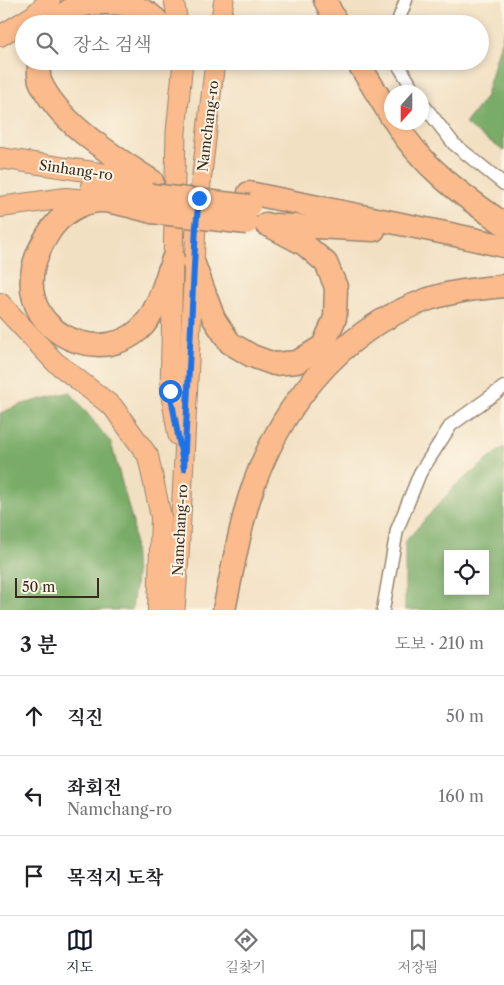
<!DOCTYPE html>
<html lang="ko">
<meta charset="utf-8">
<style>
:root{--surface:#fff;--page:#f6f6f6;--text:#202124;--muted:#757577;--line:#e0e0e0;--accent:#111827}
body{margin:0;font-family:"Libre Caslon Text","Noto Serif KR",serif;background:var(--page);color:var(--text)}
.controls{position:absolute;right:15px;bottom:15px;display:grid;overflow:hidden;border-radius:0px;box-shadow:0 2px 8px #0003}
.controls button{width:45px;height:45px;display:grid;place-items:center;padding:0;border:0;border-bottom:1px solid var(--line);background:var(--surface);color:var(--text);font:25px sans-serif}
.compass{position:absolute;left:384px;top:85px;width:45px;height:45px;border-radius:50%;background:var(--surface);box-shadow:0 2px 8px #0003;rotate:201deg}
.scale{position:absolute;left:15px;bottom:12px;width:84px;box-sizing:border-box;padding-left:5px;border:2px solid #3b2a1e;border-top:0;font-size:14px;line-height:18px;white-space:nowrap;color:#3b2a1e;-webkit-text-stroke:4px #fcf5e5;paint-order:stroke}
.stop{position:absolute;width:15px;height:15px;margin:-11px;border:4px solid #1a73e8;border-radius:50%;background:#fff}
.stop.end{background:#1a73e8;border-color:#fff;box-shadow:0 1px 5px #0008}
.list{margin:0;padding:0;list-style:none}
h2{display:flex;justify-content:space-between;align-items:center;height:65px;margin:0;padding:0 20px;font-size:21px}
h2 small{font-size:16px;font-weight:400;color:var(--muted)}
.list li{display:grid;grid-template-columns:32px 1fr auto;gap:15px;align-items:center;box-sizing:border-box;height:80px;padding:0 20px;border-top:1px solid var(--line)}
.list b{display:block;font-size:19px;white-space:nowrap}
.list p{margin:0;font-size:16px;white-space:nowrap;color:var(--muted)}
.list em{font-size:16px;font-style:normal;color:var(--muted)}
.icon{flex:none;width:28px;height:28px;fill:none;stroke:currentColor;stroke-width:2;stroke-linecap:round;stroke-linejoin:round}
.map{position:relative;flex:none;width:504px;height:610px;overflow:hidden}
.search{position:absolute;background:var(--surface);box-shadow:0 2px 8px #0003;left:15px;right:15px;top:15px;height:55px;display:flex;align-items:center;gap:12px;box-sizing:border-box;padding:0 18px;border-radius:28px;color:var(--muted);font-size:19px}
.sheet{height:305px;background:var(--surface)}
nav{display:flex;justify-content:space-around;align-items:center;box-sizing:border-box;height:70px;border-top:1px solid var(--line);background:var(--surface);font-size:14px;color:var(--muted)}
nav a{display:grid;justify-items:center;gap:2px}
nav .on{color:var(--accent)}
.map>svg:first-child{display:block}
.forest{fill:#79ac68;stroke:#5a6b43;fill-rule:evenodd}
.lines{fill:none;stroke-linecap:round;stroke-linejoin:round}
.minor-casing{stroke:#968570;stroke-width:15}
.primary-casing{stroke:#968570;stroke-width:21}
.trunk-casing{stroke:#968570;stroke-width:22}
.motorway-casing{stroke:#968570;stroke-width:25}
.minor{stroke:#fff;stroke-width:12}
.primary{stroke:#fbbb8c;stroke-width:19}
.trunk{stroke:#fbbb8c;stroke-width:20}
.motorway{stroke:#fbbb8c;stroke-width:22}
.motorway-bridge-casing{stroke:#968570;stroke-width:25;stroke-linecap:butt}
.motorway-bridge{stroke:#fbbb8c;stroke-width:22}
.route{stroke:#1a73e8;stroke-width:6}
.labels{text-anchor:middle;stroke-width:4;stroke-linejoin:round;paint-order:stroke}
.street-label{font-size:14px;fill:#3b2a1e;stroke:#fcf5e5}
</style>
<div class="map">
<svg width="504" height="610" viewBox="0 0 504 610">
<rect width="100%" height="100%" fill="#fcf5e5"/>
<filter id="ink" filterUnits="userSpaceOnUse"><feTurbulence type="fractalNoise" baseFrequency=".02" numOctaves="2"/><feDisplacementMap in="SourceGraphic" scale="10" xChannelSelector="R" yChannelSelector="G"/><feConvolveMatrix kernelMatrix="1 2 1 2 8 2 1 2 1" color-interpolation-filters="sRGB"/></filter>
<filter id="wash" filterUnits="userSpaceOnUse"><feTurbulence type="fractalNoise" baseFrequency=".0096" numOctaves="4" result="noise"/><feDisplacementMap in="SourceGraphic" scale="20" xChannelSelector="R" yChannelSelector="G"/><feGaussianBlur stdDeviation="1.12" result="paint"/><feColorMatrix in="noise" values="0 0 0 0 0 0 0 0 0 0 0 0 0 0 0 0 0 1.4 0 .05"/><feComposite in="paint" operator="in"/></filter>
<g filter="url(#wash)">
<rect width="100%" height="100%" fill="#f2e0c2"/>
<g class="forest">
<path d="M504,31v120l-39,-27 20,-26z"/>
<path d="M70,392l41,51 22,80 3,54 -4,33h-132v-197l23,-9z"/>
<path d="M504,447v163h-99v-68l49,-55zM448,554h37v37h-37z"/>
</g>
</g>
<g filter="url(#ink)">
<g class="lines">
<g class="minor-casing">
<g id="minor">
<path d="M397,24l9,-24"/>
<path d="M396,61l19,31"/>
<path d="M422,103l32,41 50,40"/>
<path d="M383,610l14,-80 23,-57 31,-48 53,-38"/>
</g>
</g>
<g class="primary-casing">
<g id="primary">
<path d="M174,0l4,24"/>
<path d="M220,24l4,-24"/>
<path d="M178,436l-8,-45 6,-259 7,-71"/>
<path d="M175,610l4,-54 17,-330 19,-165"/>
</g>
</g>
<g class="trunk-casing">
<g id="trunk">
<path d="M0,36l33,-20 17,-16"/>
<path d="M0,158l152,23"/>
<path d="M91,186l60,9"/>
<path d="M0,207l66,-9 31,3"/>
<path d="M0,303l55,59 58,45 35,49 13,61 -3,93"/>
</g>
</g>
<g class="motorway-casing">
<g id="motorway">
<path d="M325,0l12,24"/>
<path d="M53,24c7,-6 14,-14 22,-17 28,-7 66,-7 85,17"/>
<path d="M39,61c0,6 -1,14 1,20 19,43 74,75 112,100"/>
<path d="M357,61l35,57"/>
<path d="M395,122c26,44 68,74 109,102"/>
<path d="M249,193l206,42 49,11"/>
<path d="M152,212c-12,-3 -41,-12 -52,-11 -21,1 -41,15 -52,33 -12,19 -21,42 -14,65 12,43 71,61 105,31 19,-17 25,-47 34,-71"/>
<path d="M275,225l99,5"/>
<path d="M194,264l20,55 16,24 22,13 22,8 23,-2 26,-16 12,-28 1,-31 -10,-24 -22,-19 -38,-20"/>
<path d="M224,610c8,-37 14,-75 25,-111 27,-87 89,-168 177,-199 25,-9 52,-11 78,-14"/>
</g>
</g>
<use href="#minor" class="minor"/>
<use href="#primary" class="primary"/>
<use href="#trunk" class="trunk"/>
<use href="#motorway" class="motorway"/>
<g class="motorway-bridge-casing">
<g id="motorway-bridge">
<path d="M151,195l98,11"/>
<path d="M152,212l95,11"/>
</g>
</g>
<use href="#motorway-bridge" class="motorway-bridge"/>
</g>
</g>
<g class="lines" filter="url(#ink)">
<path class="route" d="M170,391l14,78 12,-243 3,-28"/>
</g>
<g class="labels">
<g class="street-label">
<text transform="translate(208 126) rotate(-83)" y="5">Namchang-ro</text>
<text transform="translate(76 170) rotate(8)" y="5">Sinhang-ro</text>
<text transform="translate(180 530) rotate(-87)" y="5">Namchang-ro</text>
</g>
</g>
</svg>
<div class="controls">
<button><svg class="icon" aria-label="locate" viewBox="0 0 24 24"><circle cx="12" cy="12" r="6"/><path d="M12 2v4M12 18v4M2 12h4M18 12h4"/></svg></button>
</div>
<svg class="compass" viewBox="-18 -18 36 36"><path d="M0-13l5 13h-10z" fill="#e53935"/><path d="M0 13l5-13h-10z" fill="#757577"/></svg>
<div class="scale">50 m</div>
<div class="stop" style="left:170px;top:391px"></div>
<div class="stop end" style="left:199px;top:198px"></div>
<div class="search"><svg class="icon" aria-label="search" viewBox="0 0 24 24"><circle cx="10" cy="10" r="6"/><path d="M15 15l6 6"/></svg>장소 검색</div>
</div>
<section class="sheet">
<h2>3 분<small>도보 · 210 m</small></h2>
<ul class="list">
<li><svg class="icon" aria-label="ahead" viewBox="0 0 24 24"><path d="M12 20V5M6 11l6-6 6 6"/></svg><div><b>직진</b></div><em>50 m</em></li>
<li><svg class="icon" aria-label="left" viewBox="0 0 24 24"><path d="M17 20v-9H6M10 6l-5 5 5 5"/></svg><div><b>좌회전</b><p>Namchang-ro</p></div><em>160 m</em></li>
<li><svg class="icon" aria-label="arrive" viewBox="0 0 24 24"><path d="M6 21V4h12l-3 4 3 4H6"/></svg><div><b>목적지 도착</b></div></li>
</ul>
</section>
<nav>
<a class="on"><svg class="icon" aria-label="map" viewBox="0 0 24 24"><path d="M3 6l6-2 6 2 6-2v14l-6 2-6-2-6 2zM9 4v14M15 6v14"/></svg>지도</a>
<a><svg class="icon" aria-label="directions" viewBox="0 0 24 24"><path d="M12 3l9 9-9 9-9-9zM9 14v-3h6M13 9l2 2-2 2"/></svg>길찾기</a>
<a><svg class="icon" aria-label="saved" viewBox="0 0 24 24"><path d="M7 4h10v16l-5-4-5 4z"/></svg>저장됨</a>
</nav>
